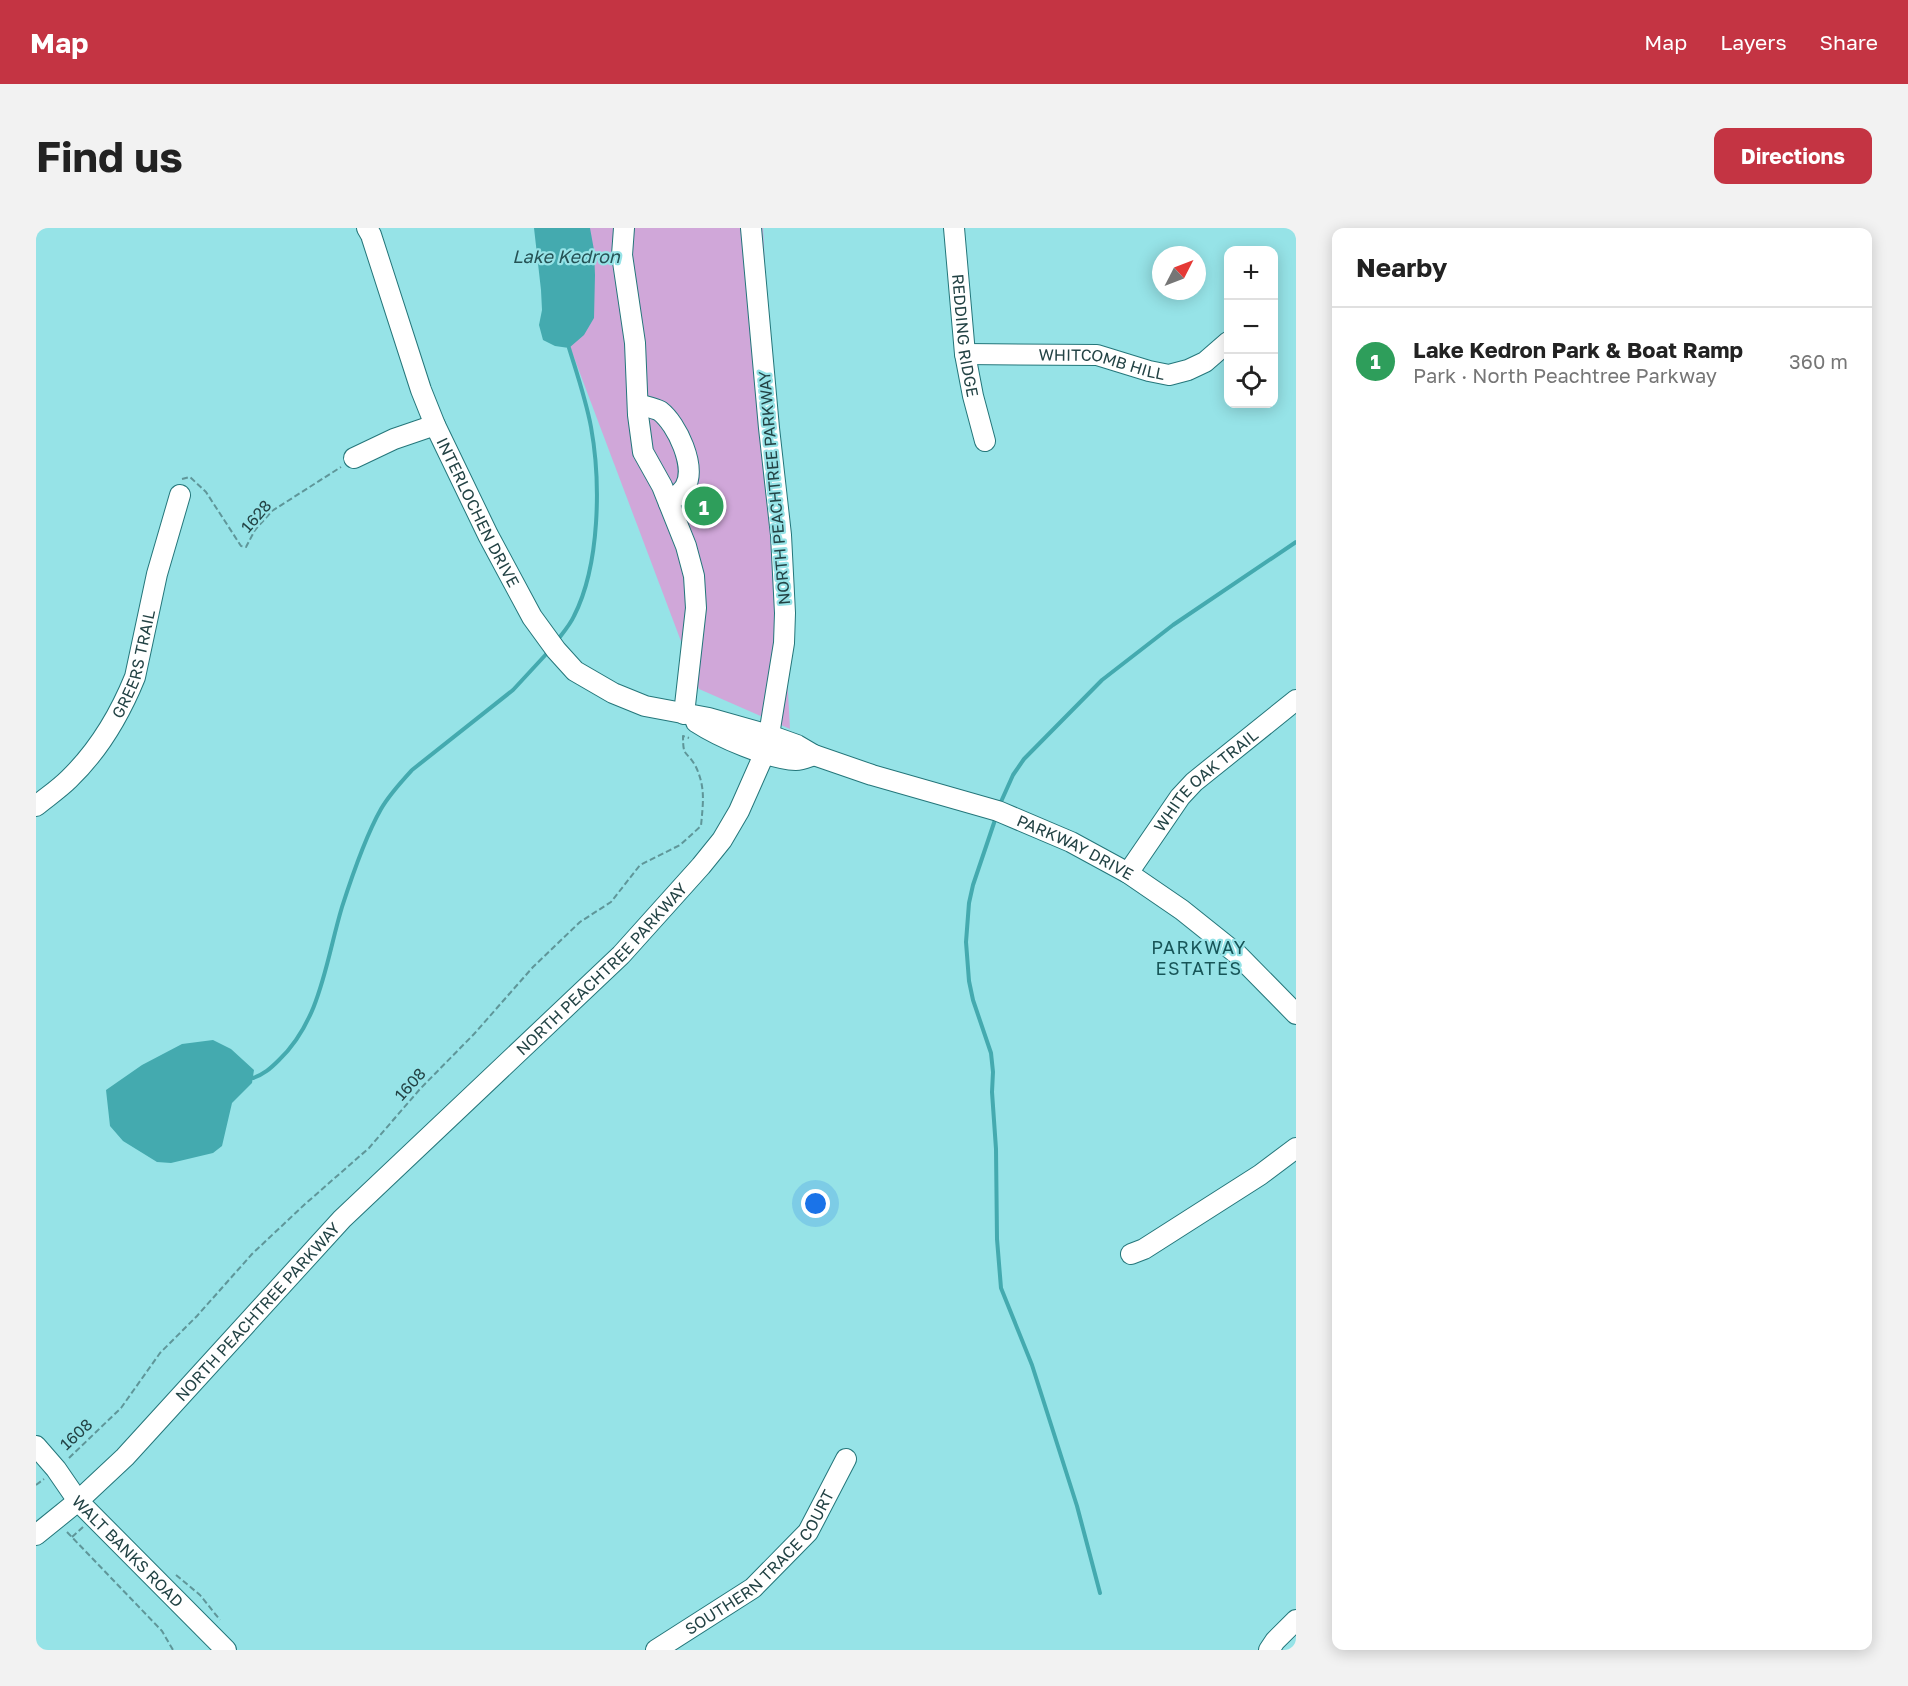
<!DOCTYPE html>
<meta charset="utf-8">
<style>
:root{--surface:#fff;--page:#f2f2f2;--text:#222;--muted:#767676;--line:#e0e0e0;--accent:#c43443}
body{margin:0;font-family:"Golos Text",sans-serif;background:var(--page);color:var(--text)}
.controls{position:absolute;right:18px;top:18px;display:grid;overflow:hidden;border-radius:12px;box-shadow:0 3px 15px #0003}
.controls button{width:54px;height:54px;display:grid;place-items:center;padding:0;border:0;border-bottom:2px solid var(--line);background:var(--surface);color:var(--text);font:30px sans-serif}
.compass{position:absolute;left:1116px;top:18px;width:54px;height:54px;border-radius:50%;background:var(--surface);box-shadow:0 3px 15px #0003;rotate:48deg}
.you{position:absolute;left:780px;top:976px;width:21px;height:21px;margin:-15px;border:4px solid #fff;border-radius:50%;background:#1a73e8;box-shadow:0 0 0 9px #1a73e833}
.badge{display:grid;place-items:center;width:39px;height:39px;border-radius:50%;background:var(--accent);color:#fff;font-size:20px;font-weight:700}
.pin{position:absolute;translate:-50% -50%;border:3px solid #fff;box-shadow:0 2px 6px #0006}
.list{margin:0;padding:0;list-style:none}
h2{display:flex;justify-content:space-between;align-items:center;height:78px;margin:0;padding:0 24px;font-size:26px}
h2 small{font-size:20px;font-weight:400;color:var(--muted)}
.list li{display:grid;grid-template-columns:39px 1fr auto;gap:18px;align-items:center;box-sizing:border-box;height:108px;padding:0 24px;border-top:2px solid var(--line)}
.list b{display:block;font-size:22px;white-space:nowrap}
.list p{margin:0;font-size:20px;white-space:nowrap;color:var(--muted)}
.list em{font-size:20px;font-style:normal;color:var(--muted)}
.icon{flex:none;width:33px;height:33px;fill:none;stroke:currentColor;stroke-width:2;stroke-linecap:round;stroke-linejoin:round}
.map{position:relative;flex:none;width:1260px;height:1422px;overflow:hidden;border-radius:12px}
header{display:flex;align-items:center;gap:36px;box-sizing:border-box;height:84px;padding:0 30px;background:var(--accent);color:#fff}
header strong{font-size:28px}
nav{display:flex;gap:33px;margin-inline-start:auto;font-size:21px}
.intro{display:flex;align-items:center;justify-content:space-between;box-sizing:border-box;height:144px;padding:0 36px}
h1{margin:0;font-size:42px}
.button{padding:15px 27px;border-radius:12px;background:var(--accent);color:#fff;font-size:21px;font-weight:700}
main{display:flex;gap:36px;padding:0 36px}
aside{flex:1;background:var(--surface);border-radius:12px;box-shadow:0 3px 15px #0003}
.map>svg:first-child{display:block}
.green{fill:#d0a7d9}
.water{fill:#44aaaf}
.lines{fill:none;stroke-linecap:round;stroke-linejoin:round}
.stream{stroke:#44aaaf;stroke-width:4}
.minor-casing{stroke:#24767a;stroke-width:22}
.path{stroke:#5f9699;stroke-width:2;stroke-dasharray:6 3;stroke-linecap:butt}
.minor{stroke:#fff;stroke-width:20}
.labels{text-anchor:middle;stroke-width:4.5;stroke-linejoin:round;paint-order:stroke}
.street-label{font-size:16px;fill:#234345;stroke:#96e3e7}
.water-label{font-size:18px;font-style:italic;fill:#255255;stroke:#96e3e7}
.neighbourhood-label{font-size:18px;letter-spacing:1.5px;fill:#175558;stroke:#96e3e7}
</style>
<header>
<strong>Map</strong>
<nav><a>Map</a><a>Layers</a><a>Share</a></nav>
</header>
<div class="intro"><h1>Find us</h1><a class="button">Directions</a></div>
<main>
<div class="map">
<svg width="1260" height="1422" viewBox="0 0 1260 1422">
<rect width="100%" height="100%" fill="#96e3e7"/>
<path class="green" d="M514,0h213l27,501 -91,-40 -138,-366z"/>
<g class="water">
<path d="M498,0h56l4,22 1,25 -1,43 -10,17 -15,13 -14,-2 -12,-6 -4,-15 3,-15 -1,-20z"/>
<path d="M177,812l18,9 23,21 -2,13 -20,20 -10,43 -9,7 -42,10 -14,-1 -34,-21 -13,-15 -4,-36 36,-25 40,-21z"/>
</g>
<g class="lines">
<g class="stream">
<path d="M520,414c6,-8 14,-17 18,-26 26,-51 27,-134 17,-189 -5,-27 -14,-53 -22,-79"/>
<path d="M964,576l13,-29 11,-16 78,-79 71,-55 123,-83"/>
<path d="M960,589l-23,68 -4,18 -3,39 3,39 4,19 18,53 2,19 -1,20 4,57 1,90 4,49 31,77 45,141 23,87"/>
<path d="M217,850c11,-4 17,-9 26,-18 42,-40 47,-100 63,-153 10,-31 23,-70 39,-98 8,-14 20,-27 31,-39l101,-80 37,-40"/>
</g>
<g class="minor-casing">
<g id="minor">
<path id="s1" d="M331,0l4,7 50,155 14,35 53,110 44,82 24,33 19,21 38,22 32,13 64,12 60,17 28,10 17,10 58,20 126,36 73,31 57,31 54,37 55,44 59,60"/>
<path d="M588,0l-2,27 13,88 3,72 5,37 19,34 24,60 8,30 2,32 -12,106"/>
<path id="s2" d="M918,0l11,126 8,42 12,45"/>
<path id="s3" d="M929,126l132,1 52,16 20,4 19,-5 17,-8 23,-20"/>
<path d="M602,176c6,2 16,4 22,7 17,13 37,56 25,76 -3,5 -11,11 -16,16"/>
<path d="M318,230l40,-19 41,-14"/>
<path d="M660,494c23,15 73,37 100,38 6,0 12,-3 18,-5"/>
<path id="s4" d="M0,578c11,-9 23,-17 33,-27 29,-28 51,-65 66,-102l22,-103 23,-79"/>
<path id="s5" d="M1092,645l52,-76 14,-15 102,-82"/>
<path d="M1095,1026l13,-5 116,-74 36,-27"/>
<path id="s6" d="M0,1218l20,23 22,32 148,149"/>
<path id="s7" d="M0,1307l42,-34 47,-44 217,-238 279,-264 80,-89 21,-26 17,-29 23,-52 7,-24 15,-92 1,-30 -4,-78 -12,-107 -18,-200"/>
<path id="s8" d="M620,1422l97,-62 55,-56 38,-73"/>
<path d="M1233,1422l6,-9 21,-21"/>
</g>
</g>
<g class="path">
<path d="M146,251l8,-2 16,15 35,54 5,1 9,-17 17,-19 69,-44"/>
<path d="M33,1230l52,-50 39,-55 37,-37 55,-62 52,-49 65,-57 51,-59 54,-55 59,-67 47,-45 31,-20 29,-37 40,-20 21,-19c2,-23 5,-39 -6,-61 -9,-15 -12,-7 -12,-29l6,2"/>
<path d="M0,1257l8,-6"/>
<path d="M31,1304l95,99 11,19"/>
<path d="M36,1309l11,-10"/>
<path d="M140,1347l24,20 20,25"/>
</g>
<use href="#minor" class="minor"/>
</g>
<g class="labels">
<g class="street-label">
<text dy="6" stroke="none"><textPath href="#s2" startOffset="108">REDDING RIDGE</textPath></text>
<text dy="6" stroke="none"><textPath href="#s3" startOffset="138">WHITCOMB HILL</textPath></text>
<text transform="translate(738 260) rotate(-95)" y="6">NORTH PEACHTREE PARKWAY</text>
<text dy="6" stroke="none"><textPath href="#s1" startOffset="306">INTERLOCHEN DRIVE</textPath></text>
<text transform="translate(220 288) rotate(-49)" y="6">1628</text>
<text dy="6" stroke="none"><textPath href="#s4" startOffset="177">GREERS TRAIL</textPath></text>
<text dy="6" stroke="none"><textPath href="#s5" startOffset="122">WHITE OAK TRAIL</textPath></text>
<text dy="6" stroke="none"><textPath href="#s1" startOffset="1026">PARKWAY DRIVE</textPath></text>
<text dy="6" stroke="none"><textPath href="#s7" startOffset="801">NORTH PEACHTREE PARKWAY</textPath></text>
<text transform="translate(374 856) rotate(-48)" y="6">1608</text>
<text dy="6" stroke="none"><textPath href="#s7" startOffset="315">NORTH PEACHTREE PARKWAY</textPath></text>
<text transform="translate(40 1206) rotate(-43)" y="6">1608</text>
<text dy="6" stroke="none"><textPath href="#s6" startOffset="140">WALT BANKS ROAD</textPath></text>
<text dy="6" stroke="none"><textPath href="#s8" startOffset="138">SOUTHERN TRACE COURT</textPath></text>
</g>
<g class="water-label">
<text x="530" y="35">Lake Kedron</text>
</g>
<g class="neighbourhood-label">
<text x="1163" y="726">PARKWAY<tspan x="1163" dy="21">ESTATES</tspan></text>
</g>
</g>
</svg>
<div class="controls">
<button>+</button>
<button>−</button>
<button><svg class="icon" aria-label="locate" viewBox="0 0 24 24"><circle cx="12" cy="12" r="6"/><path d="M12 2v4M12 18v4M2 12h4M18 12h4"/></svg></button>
</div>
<svg class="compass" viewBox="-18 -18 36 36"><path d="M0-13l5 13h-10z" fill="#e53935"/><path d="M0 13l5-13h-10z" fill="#767676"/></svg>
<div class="you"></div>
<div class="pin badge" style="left:668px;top:278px;background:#2e9e5b">1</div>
</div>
<aside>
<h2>Nearby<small></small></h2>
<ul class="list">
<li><span class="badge" style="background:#2e9e5b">1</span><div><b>Lake Kedron Park &amp; Boat Ramp</b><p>Park · North Peachtree Parkway</p></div><em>360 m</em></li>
</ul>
</aside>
</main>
